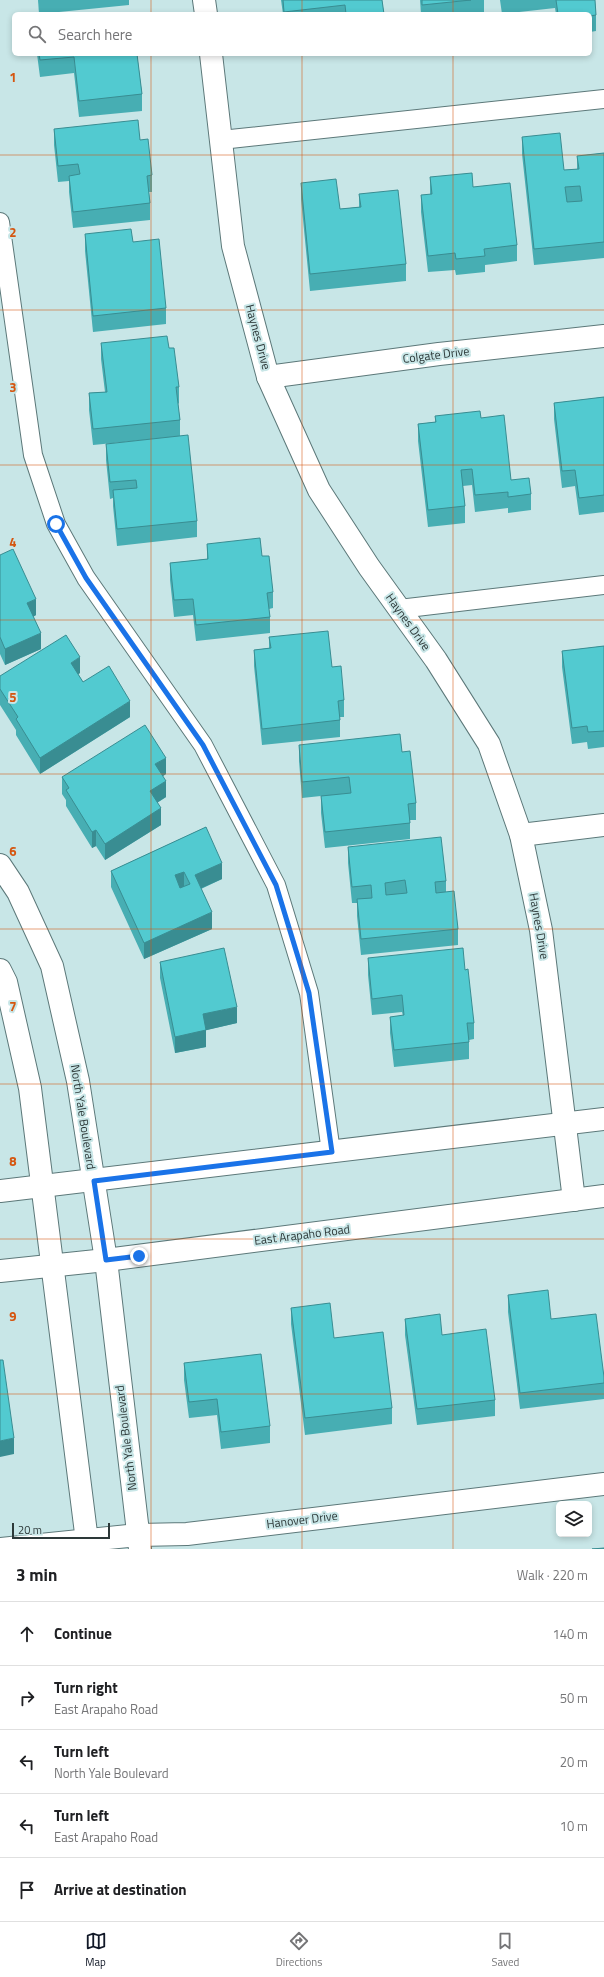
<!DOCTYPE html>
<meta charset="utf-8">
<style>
:root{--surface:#fff;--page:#f2f2f2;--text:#202124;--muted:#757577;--line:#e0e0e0;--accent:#111827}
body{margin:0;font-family:"Titillium Web",sans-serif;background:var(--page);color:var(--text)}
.controls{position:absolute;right:12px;bottom:12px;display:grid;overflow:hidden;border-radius:6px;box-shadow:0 2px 6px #0003}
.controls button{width:36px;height:36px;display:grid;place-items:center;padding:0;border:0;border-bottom:1px solid var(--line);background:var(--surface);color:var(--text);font:20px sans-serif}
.scale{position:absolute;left:12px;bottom:10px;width:98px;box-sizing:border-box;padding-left:4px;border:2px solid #2d3939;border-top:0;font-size:11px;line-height:14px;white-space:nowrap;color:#2d3939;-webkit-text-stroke:3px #c8e6e7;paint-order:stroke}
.stop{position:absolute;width:12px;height:12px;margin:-9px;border:3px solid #1a73e8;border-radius:50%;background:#fff}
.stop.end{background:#1a73e8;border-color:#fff;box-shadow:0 1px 4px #0008}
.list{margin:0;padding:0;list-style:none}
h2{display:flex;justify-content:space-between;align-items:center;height:52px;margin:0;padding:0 16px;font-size:17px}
h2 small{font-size:13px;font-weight:400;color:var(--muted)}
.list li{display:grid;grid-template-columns:26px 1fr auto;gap:12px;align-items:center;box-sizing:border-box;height:64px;padding:0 16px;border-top:1px solid var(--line)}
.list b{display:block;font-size:15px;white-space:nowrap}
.list p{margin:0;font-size:13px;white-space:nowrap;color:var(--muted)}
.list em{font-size:13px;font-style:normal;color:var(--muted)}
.icon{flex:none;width:22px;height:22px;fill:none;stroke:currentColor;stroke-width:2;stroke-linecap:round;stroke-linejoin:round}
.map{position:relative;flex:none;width:604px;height:1549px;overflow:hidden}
.search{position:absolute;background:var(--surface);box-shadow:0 2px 6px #0003;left:12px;right:12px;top:12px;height:44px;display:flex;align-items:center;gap:10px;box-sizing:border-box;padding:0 14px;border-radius:6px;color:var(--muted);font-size:15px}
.sheet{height:372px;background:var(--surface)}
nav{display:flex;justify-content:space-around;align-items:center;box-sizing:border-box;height:56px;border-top:1px solid var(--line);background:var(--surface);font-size:11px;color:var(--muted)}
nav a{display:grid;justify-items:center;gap:2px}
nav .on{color:var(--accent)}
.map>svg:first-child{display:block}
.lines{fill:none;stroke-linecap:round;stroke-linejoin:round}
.lane-casing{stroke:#5c7879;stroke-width:20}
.street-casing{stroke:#5c7879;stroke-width:24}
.secondary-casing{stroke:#5c7879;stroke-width:24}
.lane{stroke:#fff;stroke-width:18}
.street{stroke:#fff;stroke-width:22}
.secondary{stroke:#fff;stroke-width:22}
.wall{fill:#47aeb3}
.shaded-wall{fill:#398d92}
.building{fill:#52cad0;stroke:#398d92;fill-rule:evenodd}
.route{stroke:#1a73e8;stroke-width:5}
.grid{fill:none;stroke:#d55610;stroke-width:1;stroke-opacity:0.55}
.labels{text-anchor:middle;stroke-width:4;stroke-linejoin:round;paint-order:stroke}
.street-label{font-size:12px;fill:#2d3939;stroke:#c8e6e7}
.grid-label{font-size:13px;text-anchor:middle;font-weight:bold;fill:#d55610;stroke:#c8e6e7;stroke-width:4;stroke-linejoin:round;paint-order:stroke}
</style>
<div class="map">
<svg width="604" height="1549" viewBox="0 0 604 1549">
<rect width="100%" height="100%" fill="#c8e6e7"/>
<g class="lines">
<g class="lane-casing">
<g id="lane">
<path d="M221,140l383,-41"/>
<path d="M0,222l33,233 23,69 30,54 117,167 73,140 33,108 22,159"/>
<path d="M399,609l205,-24"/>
</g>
</g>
<g class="street-casing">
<g id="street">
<path d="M204,0l2,14"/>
<path d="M211,54l22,192 35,131 51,113 50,77 67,93 53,84 32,91 20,95 33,270"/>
<path d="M268,377l171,-23 165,-18"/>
<path d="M521,835l83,-10"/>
<path d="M0,1549l138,-14 49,-1 417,-50"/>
</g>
</g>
<g class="secondary-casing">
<g id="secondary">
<path d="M0,865l18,27 34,74 26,115 28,179 34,289"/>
<path d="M0,970l6,12 24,106 58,461"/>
<path d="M0,1191l604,-72"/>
<path d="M0,1271l106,-11 498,-64"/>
</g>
</g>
<use href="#lane" class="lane"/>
<use href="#street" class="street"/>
<use href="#secondary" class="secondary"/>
</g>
<g class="wall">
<path d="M38,0h91v5l-90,9z"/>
<path d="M281,0h101l2,14h-101z"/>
<path d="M420,0h64v14h-63z"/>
<path d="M500,0h95l1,15v16l-6,1v-18h-34l-1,-6 -53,6z"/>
<path d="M37,54h100l5,40v17l-63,6 -5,-44 -34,4z"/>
<path d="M54,129l86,11 12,35v17h-3l1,11v17l-77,8 -4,-36v-11l-11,1 -4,-37z"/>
<path d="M522,137l42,33 13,-1v-13l27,-3v105l-70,7 -12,-111z"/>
<path d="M430,177l43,10 44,58v16l-32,4v7l-29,3 -1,-5 -27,2 -7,-60v-17h9z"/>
<path d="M301,183l39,26 19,-2v-13l47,70v17l-96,10 -9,-92z"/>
<path d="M85,234l48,8 33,66v16l-73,8 -8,-81z"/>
<path d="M101,343l68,5 10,39v16l-1,1 2,16v16l17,85v16l-80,9 -4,-40v-8l-3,1 -4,-39v-16l59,-6 -72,7 -4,-35v-17l16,-1 -4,-33z"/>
<path d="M604,397v115l-25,3 -4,-29 -13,2 -8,-69v-16z"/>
<path d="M435,416l46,2 30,62 20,14v16l-23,3v-5l-33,4 -3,-27 -9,1 2,20v17l-37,4 -10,-86v-17l17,-2z"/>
<path d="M207,544l55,12 11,36v16l-4,1 1,8v16l-74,8 -3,-26 -19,2 -4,-37v-17l37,-4z"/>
<path d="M0,555l36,60 -3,2 8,32 -36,16 -5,-11z"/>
<path d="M269,637l63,30 12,33v17h-4v20l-78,8 -8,-79v-16l15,-2z"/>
<path d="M604,646v101l-16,2 -1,-7 -15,2 -10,-77v-16z"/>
<path d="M80,673l-2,1 5,8 47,35 -90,57 -24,-39v-5l-16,-25v-29z"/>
<path d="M299,745l103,7 14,51v17h-6v19l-85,9 -4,-35v-17l28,-3 -47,5 -3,-37z"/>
<path d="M166,774l-3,2 3,21 -9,6 4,22 -56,35 -9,-14 -4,2 -26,-42v-6l-4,-6v-17z"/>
<path d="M206,827l16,52 -21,10 11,40 -68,30 -33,-72v-16z"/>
<path d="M348,847l98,34v11l12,37v16l-97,10 -4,-39v-13h-5l-4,-40z"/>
<path d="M368,958l97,12 9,53v16l-5,1v19l-75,8 -4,-34v-16l13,-1 -1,-4 -30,3 -4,-40z"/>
<path d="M160,962l77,61 -31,7v17l-31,6 -15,-75z"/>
<path d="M508,1295l43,24 53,58v22l-84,10 -12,-97z"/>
<path d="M291,1308l43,30 58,70v16l-87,11 -14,-111z"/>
<path d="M405,1319l37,16 53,65v16l-78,9 -12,-90z"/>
<path d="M184,1363l86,63v17l-49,6 -4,-34 -28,3 -5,-38z"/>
</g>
<g class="shaded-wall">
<path d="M36,599v16l-9,5v-17z"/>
<path d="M41,633v16l-36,16v-16z"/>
<path d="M80,657v16l-9,6v-16z"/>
<path d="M130,701v16l-90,57v-16z"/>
<path d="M166,758v16l-11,7v-17z"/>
<path d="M166,781v16l-16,10v-16z"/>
<path d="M161,808v17l-56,35v-16z"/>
<path d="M96,830v16l-4,2v-16z"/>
<path d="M222,863v16l-27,12v-16z"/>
<path d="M184,872v16l-9,4v-17z"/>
<path d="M212,912v17l-68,30v-16z"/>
<path d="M237,1007v16l-34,8v-17z"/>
<path d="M206,1030v17l-31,6v-16z"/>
<path d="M14,1438v16l-14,3v-16z"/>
</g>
<g class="building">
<path d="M283,0h99l2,14h-38l-1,-9 -61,7z"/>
<path d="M422,0h49l-49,5z"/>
<path d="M556,0h39l1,15 -6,1v-2h-32z"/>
<path d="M126,13l1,1h-15z"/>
<path d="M39,54h98l5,40 -63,7 -5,-44 -34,3z"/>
<path d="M138,120l2,20 8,-1 4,36 -5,1 3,27 -77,9 -4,-36 11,-2 -2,-10 -20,2 -4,-37z"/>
<path d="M560,133l4,37 15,-1 -2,-13 27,-3v89l-70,7 -12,-112zM580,186l2,15 -15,1 -2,-15z"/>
<path d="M472,173l1,14 37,-4 7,62 -33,4 1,7 -29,3 -1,-6 -27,3 -7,-61 11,-1 -2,-17z"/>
<path d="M336,179l4,30 21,-2 -2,-13 39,-4 8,74 -96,10 -9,-91z"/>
<path d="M131,229l2,13 26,-3 7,69 -73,8 -8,-82z"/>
<path d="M167,336l2,12h5l5,39h-3l4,33 -87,9 -4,-36 18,-1 -6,-49z"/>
<path d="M604,397v98l-25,3 -4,-28 -13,1 -8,-68z"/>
<path d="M480,411l1,7 23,-3 7,65 18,-2 2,16 -23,3v-5l-33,3 -3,-26 -11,1 4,36 -37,4 -10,-86 18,-2 -1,-6z"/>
<path d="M188,435l9,86 -80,8 -4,-39 24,-2 -1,-8 -26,2 -4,-38z"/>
<path d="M260,538l2,18h7l4,36 -6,1 3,24 -74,8 -3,-26 -19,1 -4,-37 38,-4 -1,-15z"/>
<path d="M13,549l23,50 -9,4 14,30 -36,16 -5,-12v-82z"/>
<path d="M328,631l4,36 9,-1 3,34 -6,1 2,19 -78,9 -8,-79 17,-2 -2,-11z"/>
<path d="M66,635l14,22 -9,6 12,19 26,-16 21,35 -90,57 -24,-39 2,-2 -18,-28v-13z"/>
<path d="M604,646v85l-16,1 -1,-6 -15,2 -10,-77z"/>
<path d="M145,725l21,33 -11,6 11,17 -16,10 11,17 -56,36 -9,-14 -4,2 -26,-42 3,-2 -7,-11z"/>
<path d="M400,734l2,18 8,-1 6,52 -8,1 2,19 -85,9 -4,-36 30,-3 -2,-16 -47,5 -3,-37z"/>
<path d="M206,827l16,36 -27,12 17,37 -68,31 -33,-72zM184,872l6,12 -10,4 -5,-13z"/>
<path d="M441,837l5,44 -11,1 1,11 18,-2 4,38 -97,10 -4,-40 15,-1 -1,-13 -19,2 -4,-40zM405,880l2,13 -21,2 -1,-12z"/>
<path d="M224,948l13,59 -34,7 3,16 -31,7 -15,-75z"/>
<path d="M463,948l2,22 3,-1 6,54h-7l2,19 -75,8 -4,-33 14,-2 -2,-20 -30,4 -4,-41z"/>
<path d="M548,1290l3,29 45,-5 8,63v6l-84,10 -12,-98z"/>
<path d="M330,1303l4,35 49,-6 9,76 -87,10 -14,-110z"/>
<path d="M440,1314l2,21 44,-6 9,71 -78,9 -12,-90z"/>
<path d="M261,1354l9,72 -49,6 -4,-33 -28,3 -5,-39z"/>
<path d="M0,1360h3l11,78 -14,3z"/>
<path d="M604,1548v1h-12z"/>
</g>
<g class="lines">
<path class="route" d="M56,524l30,54 117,167 73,140 33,108 23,159 -238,29 12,79 33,-4"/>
</g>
<path class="grid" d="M151,0v14M302,0v14M453,0v14M151,54v1495M302,54v1495M453,54v1495M0,155h604M0,310h604M0,465h604M0,620h604M0,774h604M0,929h604M0,1084h604M0,1239h604M0,1394h604"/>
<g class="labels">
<g class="street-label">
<text transform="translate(258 337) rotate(75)" y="4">Haynes Drive</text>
<text transform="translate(436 355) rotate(-7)" y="4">Colgate Drive</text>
<text transform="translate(408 622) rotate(54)" y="4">Haynes Drive</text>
<text transform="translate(539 926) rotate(80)" y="4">Haynes Drive</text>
<text transform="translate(83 1117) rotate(81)" y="4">North Yale Boulevard</text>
<text transform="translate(302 1235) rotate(-7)" y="4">East Arapaho Road</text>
<text transform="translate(126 1438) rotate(-97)" y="4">North Yale Boulevard</text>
<text transform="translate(302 1520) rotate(-7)" y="4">Hanover Drive</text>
</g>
</g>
<g class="grid-label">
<text x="13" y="82">1</text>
<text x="13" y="237">2</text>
<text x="13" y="392">3</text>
<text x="13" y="547">4</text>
<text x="13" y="702">5</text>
<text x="13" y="856">6</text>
<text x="13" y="1011">7</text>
<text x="13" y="1166">8</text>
<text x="13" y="1321">9</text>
</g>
</svg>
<div class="controls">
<button><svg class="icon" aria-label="layers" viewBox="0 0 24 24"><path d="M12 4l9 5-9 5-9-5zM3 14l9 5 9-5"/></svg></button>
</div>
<div class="scale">20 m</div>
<div class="stop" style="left:56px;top:524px"></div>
<div class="stop end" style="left:139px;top:1256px"></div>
<div class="search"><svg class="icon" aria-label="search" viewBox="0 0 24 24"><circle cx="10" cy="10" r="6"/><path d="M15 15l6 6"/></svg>Search here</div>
</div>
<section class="sheet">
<h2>3 min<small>Walk · 220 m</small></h2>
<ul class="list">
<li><svg class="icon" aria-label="ahead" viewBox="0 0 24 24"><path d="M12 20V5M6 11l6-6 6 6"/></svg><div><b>Continue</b></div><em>140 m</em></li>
<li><svg class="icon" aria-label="right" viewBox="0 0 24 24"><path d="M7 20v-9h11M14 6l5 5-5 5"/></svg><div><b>Turn right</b><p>East Arapaho Road</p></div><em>50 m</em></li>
<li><svg class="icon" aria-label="left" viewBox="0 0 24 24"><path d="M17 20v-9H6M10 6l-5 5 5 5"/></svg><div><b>Turn left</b><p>North Yale Boulevard</p></div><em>20 m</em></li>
<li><svg class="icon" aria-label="left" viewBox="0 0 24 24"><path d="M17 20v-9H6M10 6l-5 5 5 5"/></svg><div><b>Turn left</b><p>East Arapaho Road</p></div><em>10 m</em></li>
<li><svg class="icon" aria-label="arrive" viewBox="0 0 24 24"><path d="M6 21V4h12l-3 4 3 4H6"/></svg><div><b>Arrive at destination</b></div></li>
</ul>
</section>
<nav>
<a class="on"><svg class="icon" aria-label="map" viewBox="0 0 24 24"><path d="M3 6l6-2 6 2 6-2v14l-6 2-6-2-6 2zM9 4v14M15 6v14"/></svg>Map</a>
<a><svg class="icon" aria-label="directions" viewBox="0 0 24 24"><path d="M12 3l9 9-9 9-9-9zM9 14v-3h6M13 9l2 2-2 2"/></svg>Directions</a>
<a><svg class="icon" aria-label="saved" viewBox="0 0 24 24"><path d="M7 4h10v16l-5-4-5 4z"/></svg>Saved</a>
</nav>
